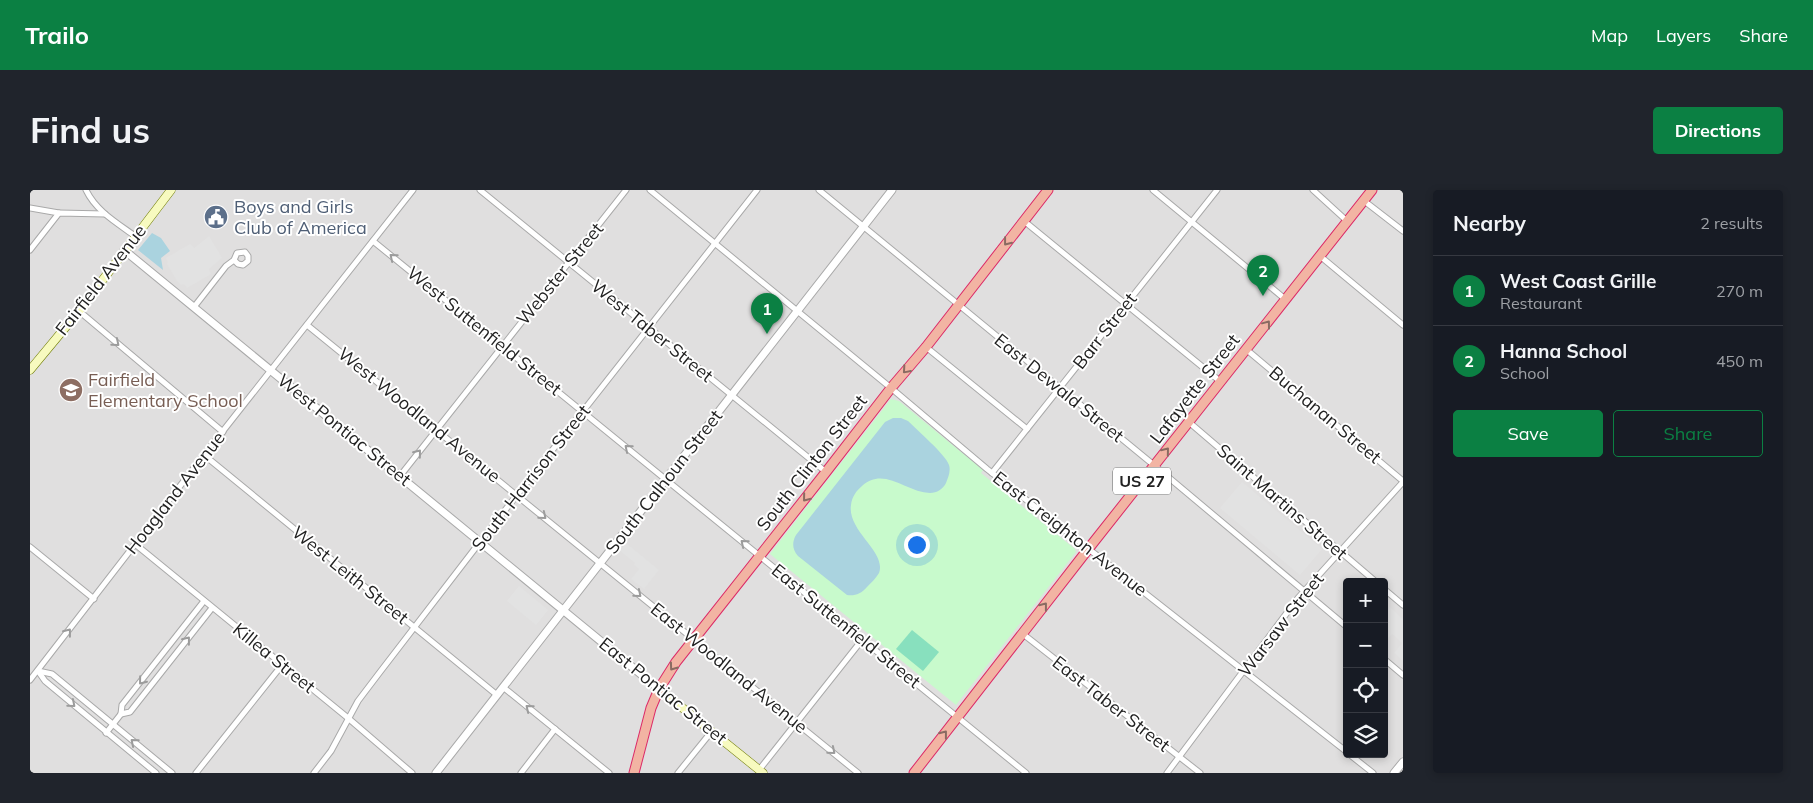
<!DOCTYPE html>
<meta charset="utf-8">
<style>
:root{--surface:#171b24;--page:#20242c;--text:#f1f3f6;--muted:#9ea1a6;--line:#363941;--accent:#0b8043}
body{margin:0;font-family:Mulish,sans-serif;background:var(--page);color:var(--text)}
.controls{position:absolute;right:15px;bottom:15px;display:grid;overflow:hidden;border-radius:5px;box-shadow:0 2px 8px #0003}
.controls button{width:45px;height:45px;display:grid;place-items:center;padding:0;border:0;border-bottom:1px solid var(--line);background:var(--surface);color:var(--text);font:25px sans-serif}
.you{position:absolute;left:886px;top:354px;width:18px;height:18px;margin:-12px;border:4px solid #fff;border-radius:50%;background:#1a73e8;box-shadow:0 0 0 8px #1a73e833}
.badge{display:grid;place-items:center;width:32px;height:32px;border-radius:50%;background:var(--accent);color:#fff;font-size:16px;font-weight:700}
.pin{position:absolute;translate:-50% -41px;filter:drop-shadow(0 1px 2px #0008)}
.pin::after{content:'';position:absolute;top:26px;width:18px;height:15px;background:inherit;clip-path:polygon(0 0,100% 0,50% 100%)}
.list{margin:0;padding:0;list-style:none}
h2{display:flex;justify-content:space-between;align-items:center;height:65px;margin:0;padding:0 20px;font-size:21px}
h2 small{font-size:16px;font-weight:400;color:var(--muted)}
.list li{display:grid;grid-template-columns:32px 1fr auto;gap:15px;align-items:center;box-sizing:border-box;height:70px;padding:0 20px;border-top:1px solid var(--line)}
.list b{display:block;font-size:19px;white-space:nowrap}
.list p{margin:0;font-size:16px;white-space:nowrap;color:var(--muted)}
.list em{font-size:16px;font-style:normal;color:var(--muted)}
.actions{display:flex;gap:10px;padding:15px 20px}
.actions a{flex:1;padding:11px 0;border:1px solid var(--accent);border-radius:5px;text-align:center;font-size:18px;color:var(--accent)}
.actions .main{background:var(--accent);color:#fff}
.icon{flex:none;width:28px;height:28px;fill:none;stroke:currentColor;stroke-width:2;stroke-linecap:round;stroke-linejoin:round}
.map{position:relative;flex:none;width:1373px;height:583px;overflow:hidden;border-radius:5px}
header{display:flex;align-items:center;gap:30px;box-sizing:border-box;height:70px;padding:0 25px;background:var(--accent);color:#fff}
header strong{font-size:24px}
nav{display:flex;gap:28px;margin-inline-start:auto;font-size:18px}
.intro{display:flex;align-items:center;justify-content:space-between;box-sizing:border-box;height:120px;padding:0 30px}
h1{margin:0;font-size:35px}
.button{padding:12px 22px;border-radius:5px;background:var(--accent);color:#fff;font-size:18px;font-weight:700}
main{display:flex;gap:30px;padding:0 30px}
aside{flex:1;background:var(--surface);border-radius:5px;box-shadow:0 2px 8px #0003}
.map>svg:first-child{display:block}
.residential{fill:#e0dfdf;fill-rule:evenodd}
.park{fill:#c8facc}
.pitch{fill:#88e0be}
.parking{fill:#e2e2e2}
.water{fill:#aad3df}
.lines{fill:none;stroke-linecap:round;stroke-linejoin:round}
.minor-casing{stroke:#a9a9a9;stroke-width:7}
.tertiary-casing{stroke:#a9a9a9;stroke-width:9}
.secondary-casing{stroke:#707d05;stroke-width:9}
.trunk-casing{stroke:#dc2a67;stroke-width:11}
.minor{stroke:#fff;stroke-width:5}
.tertiary{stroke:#fff;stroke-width:7}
.secondary{stroke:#f7fabf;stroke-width:8}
.trunk{stroke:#f2b4a3;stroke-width:9}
.oneway{stroke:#8a6b62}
.oneway2{stroke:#9c9c9c}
.labels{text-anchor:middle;stroke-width:4;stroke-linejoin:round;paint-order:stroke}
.shield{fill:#fff;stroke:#646464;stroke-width:1}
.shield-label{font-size:16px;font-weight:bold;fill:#222}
.service-label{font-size:18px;fill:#4e5e75;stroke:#fff;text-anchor:start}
.street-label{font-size:18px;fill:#222;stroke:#fff}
.education-label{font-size:18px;fill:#785e54;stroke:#fff;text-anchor:start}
</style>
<header>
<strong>Trailo</strong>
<nav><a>Map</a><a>Layers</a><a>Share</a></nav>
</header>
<div class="intro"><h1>Find us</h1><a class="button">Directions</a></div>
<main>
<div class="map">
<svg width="1373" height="583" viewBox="0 0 1373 583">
<rect width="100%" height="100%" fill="#f2efe9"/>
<path class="residential" d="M0,0h1373v583h-1373zM1317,392h37v172h-37z"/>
<path class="park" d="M861,209l8,2 84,69 -2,3 94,76 1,3 -120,153 -186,-151z"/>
<path class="pitch" d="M882,440l27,22 -16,19 -27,-22z"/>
<g class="parking">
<path d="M179,46l13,22 -13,11 2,5 -24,14 -3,-4 -3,1 -4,-4 -10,-17 1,-2 -2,-4 24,-14 4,4z"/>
<path d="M1212,292l80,67 -22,26 -80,-67z"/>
<path d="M596,353l33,27 -15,19 -13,-10 8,-10 -5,-4 1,-2 -15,-12z"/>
<path d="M489,396l29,24 -12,15 -29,-24z"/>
<path d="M1360,417l13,12v42l-9,-8 8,-10 -10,-9 -8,9v-29z"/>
</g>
<g class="water">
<path d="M122,43l9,5 9,13 -9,7 2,12 -25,-20z"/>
<path d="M863,228h8l7,3c9,9 38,34 41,44 2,6 -1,13 -3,18 -3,6 -9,10 -16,10 -23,0 -46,-27 -68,-7 -6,5 -10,11 -11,19 -4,26 36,47 28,68 -3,5 -8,10 -12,14 -6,7 -12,9 -20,8l-49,-39c-6,-7 -6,-14 -2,-21l89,-113z"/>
</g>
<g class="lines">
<g class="minor-casing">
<g id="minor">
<path d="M56,0c10,21 31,33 49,46"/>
<path d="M450,0l346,282"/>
<path d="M620,0l241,198 96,81 360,283"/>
<path d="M789,0l336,276 192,161"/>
<path d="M1123,0l132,109"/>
<path d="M1283,0l34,31"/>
<path d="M1333,10l40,31"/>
<path d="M0,18l29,5"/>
<path d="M994,31l197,161"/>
<path d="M343,51l653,532"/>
<path d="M0,60l29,-37 46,1"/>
<path d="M1290,66l83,69"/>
<path d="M164,117l32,-41 8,-6 3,-7 8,-1 3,4v5l-5,4 -5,-1 -4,-4"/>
<path d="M49,121l144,121"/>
<path d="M277,135l551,448"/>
<path d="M896,157l101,82"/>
<path d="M1217,160l156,131"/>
<path d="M1160,233l186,159"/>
<path d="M174,265l293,240"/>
<path d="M962,283l225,-283"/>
<path d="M370,286l226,-286"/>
<path d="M105,354l213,174 64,55"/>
<path d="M0,357l64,52"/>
<path d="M1354,399l19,16"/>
<path d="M993,444l177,139"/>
<path d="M1354,469l19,16"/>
<path d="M8,481l14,3 120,99"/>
<path d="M8,481l7,10 111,92"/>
<path d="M0,490l174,-225 209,-265"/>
<path d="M473,497l106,86"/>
<path d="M91,524l9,-2 82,-104"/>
<path d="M76,543l15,-19 1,-9 82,-104"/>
<path d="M1319,564l24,19"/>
<path d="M729,580l103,-130"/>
<path d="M166,583l86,-108"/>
<path d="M284,583l17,-22 27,-50 22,-29 100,-130 277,-352"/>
<path d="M491,583l34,-44"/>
<path d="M648,583l34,-42"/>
<path d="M1137,583l131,-175 105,-116"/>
</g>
</g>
<g class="tertiary-casing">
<g id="tertiary">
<path d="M94,60l535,439"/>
<path d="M406,583l456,-583"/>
<path d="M1364,583l9,-11"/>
</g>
</g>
<g class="secondary-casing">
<g id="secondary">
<path d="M0,180l49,-59 92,-121"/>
<path d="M629,499l104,84"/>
</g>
</g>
<g class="trunk-casing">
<g id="trunk">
<path d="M604,583l17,-65 8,-19 17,-27 150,-190 65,-84 35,-41 122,-157"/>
<path d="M884,583l175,-225 283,-358"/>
</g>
</g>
<use href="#minor" class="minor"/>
<use href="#tertiary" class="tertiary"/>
<use href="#secondary" class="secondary"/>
<use href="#trunk" class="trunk"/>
</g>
<defs><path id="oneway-chevron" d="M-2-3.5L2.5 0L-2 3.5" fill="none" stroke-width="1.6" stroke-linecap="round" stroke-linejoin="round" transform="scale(1.25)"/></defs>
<g class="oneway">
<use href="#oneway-chevron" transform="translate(977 52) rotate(128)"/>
<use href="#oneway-chevron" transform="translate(1237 134) rotate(-53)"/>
<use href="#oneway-chevron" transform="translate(876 180) rotate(131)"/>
<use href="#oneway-chevron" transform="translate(1136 261) rotate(-51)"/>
<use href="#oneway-chevron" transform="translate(776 308) rotate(129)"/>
<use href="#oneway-chevron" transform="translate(1014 416) rotate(-52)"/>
<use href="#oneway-chevron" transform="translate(643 477) rotate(126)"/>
<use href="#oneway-chevron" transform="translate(914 544) rotate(-52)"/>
</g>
<g class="oneway2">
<use href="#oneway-chevron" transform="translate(363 67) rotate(-141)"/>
<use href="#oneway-chevron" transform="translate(86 153) rotate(40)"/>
<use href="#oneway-chevron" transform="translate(598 258) rotate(-140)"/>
<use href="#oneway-chevron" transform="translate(388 263) rotate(-51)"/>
<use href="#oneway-chevron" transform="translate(513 326) rotate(39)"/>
<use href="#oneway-chevron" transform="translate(714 353) rotate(-141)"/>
<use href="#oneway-chevron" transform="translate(608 404) rotate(40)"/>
<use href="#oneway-chevron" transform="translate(38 442) rotate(-52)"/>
<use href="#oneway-chevron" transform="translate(157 450) rotate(-52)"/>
<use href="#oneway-chevron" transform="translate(112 491) rotate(129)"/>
<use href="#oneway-chevron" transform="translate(42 514) rotate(40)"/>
<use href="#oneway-chevron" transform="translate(499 518) rotate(-141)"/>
<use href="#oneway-chevron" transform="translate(104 552) rotate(-140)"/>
<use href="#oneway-chevron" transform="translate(802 561) rotate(40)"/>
</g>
<defs>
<g id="civic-disc" transform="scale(1.25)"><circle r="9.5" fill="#5c6f8a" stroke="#fff"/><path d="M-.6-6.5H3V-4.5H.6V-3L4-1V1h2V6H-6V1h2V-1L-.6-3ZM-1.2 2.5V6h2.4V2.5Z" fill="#fff"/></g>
<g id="school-disc" transform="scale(1.25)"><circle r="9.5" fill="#8d6e63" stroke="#fff"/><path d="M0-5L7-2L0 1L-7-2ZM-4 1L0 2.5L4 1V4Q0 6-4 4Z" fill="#fff"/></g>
</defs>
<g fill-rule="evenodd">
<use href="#civic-disc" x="186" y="27"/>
<use href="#school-disc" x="41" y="200"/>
</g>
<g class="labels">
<rect class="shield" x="1083" y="277.5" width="58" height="27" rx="4"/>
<g class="shield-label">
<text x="1112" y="297">US 27</text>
</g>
<g class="service-label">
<text x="204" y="23">Boys and Girls<tspan x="204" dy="21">Club of America</tspan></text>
</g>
<g class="street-label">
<text transform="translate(530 84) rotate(-51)" y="6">Webster Street</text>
<text transform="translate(71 90) rotate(-52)" y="6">Fairfield Avenue</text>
<text transform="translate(454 141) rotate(39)" y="6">West Suttenfield Street</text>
<text transform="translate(622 141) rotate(39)" y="6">West Taber Street</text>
<text transform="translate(1075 141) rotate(-52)" y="6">Barr Street</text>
<text transform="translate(1029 198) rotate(39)" y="6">East Dewald Street</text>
<text transform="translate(1165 199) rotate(-52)" y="6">Lafayette Street</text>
<text transform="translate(389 225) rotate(39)" y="6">West Woodland Avenue</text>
<text transform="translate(1295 225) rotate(40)" y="6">Buchanan Street</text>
<text transform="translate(314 240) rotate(39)" y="6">West Pontiac Street</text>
<text transform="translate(782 273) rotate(-52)" y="6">South Clinton Street</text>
<text transform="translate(501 288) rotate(-52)" y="6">South Harrison Street</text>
<text transform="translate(634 292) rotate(-52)" y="6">South Calhoun Street</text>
<text transform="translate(145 303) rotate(-52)" y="6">Hoagland Avenue</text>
<text transform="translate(1252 312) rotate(41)" y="6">Saint Martins Street</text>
<text transform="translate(1040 344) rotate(38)" y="6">East Creighton Avenue</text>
<text transform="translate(320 385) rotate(39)" y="6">West Leith Street</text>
<text transform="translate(1251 435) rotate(-52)" y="6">Warsaw Street</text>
<text transform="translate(816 436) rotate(39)" y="6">East Suttenfield Street</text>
<text transform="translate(244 468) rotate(39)" y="6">Killea Street</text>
<text transform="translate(699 478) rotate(39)" y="6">East Woodland Avenue</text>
<text transform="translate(633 501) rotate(39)" y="6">East Pontiac Street</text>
<text transform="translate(1081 514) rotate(38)" y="6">East Taber Street</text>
</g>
<g class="education-label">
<text x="58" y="196">Fairfield<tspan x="58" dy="21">Elementary School</tspan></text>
</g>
</g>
</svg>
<div class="controls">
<button>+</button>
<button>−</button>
<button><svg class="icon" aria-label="locate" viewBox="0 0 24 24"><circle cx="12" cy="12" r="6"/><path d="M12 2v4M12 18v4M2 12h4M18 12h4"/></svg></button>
<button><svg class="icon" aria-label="layers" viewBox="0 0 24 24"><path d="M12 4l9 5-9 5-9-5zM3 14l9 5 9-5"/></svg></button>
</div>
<div class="you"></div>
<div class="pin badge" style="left:737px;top:144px">1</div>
<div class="pin badge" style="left:1233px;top:106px">2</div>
</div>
<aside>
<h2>Nearby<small>2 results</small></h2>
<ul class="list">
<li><span class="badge">1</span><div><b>West Coast Grille</b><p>Restaurant</p></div><em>270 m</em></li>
<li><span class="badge">2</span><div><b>Hanna School</b><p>School</p></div><em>450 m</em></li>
</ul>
<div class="actions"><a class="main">Save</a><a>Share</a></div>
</aside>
</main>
